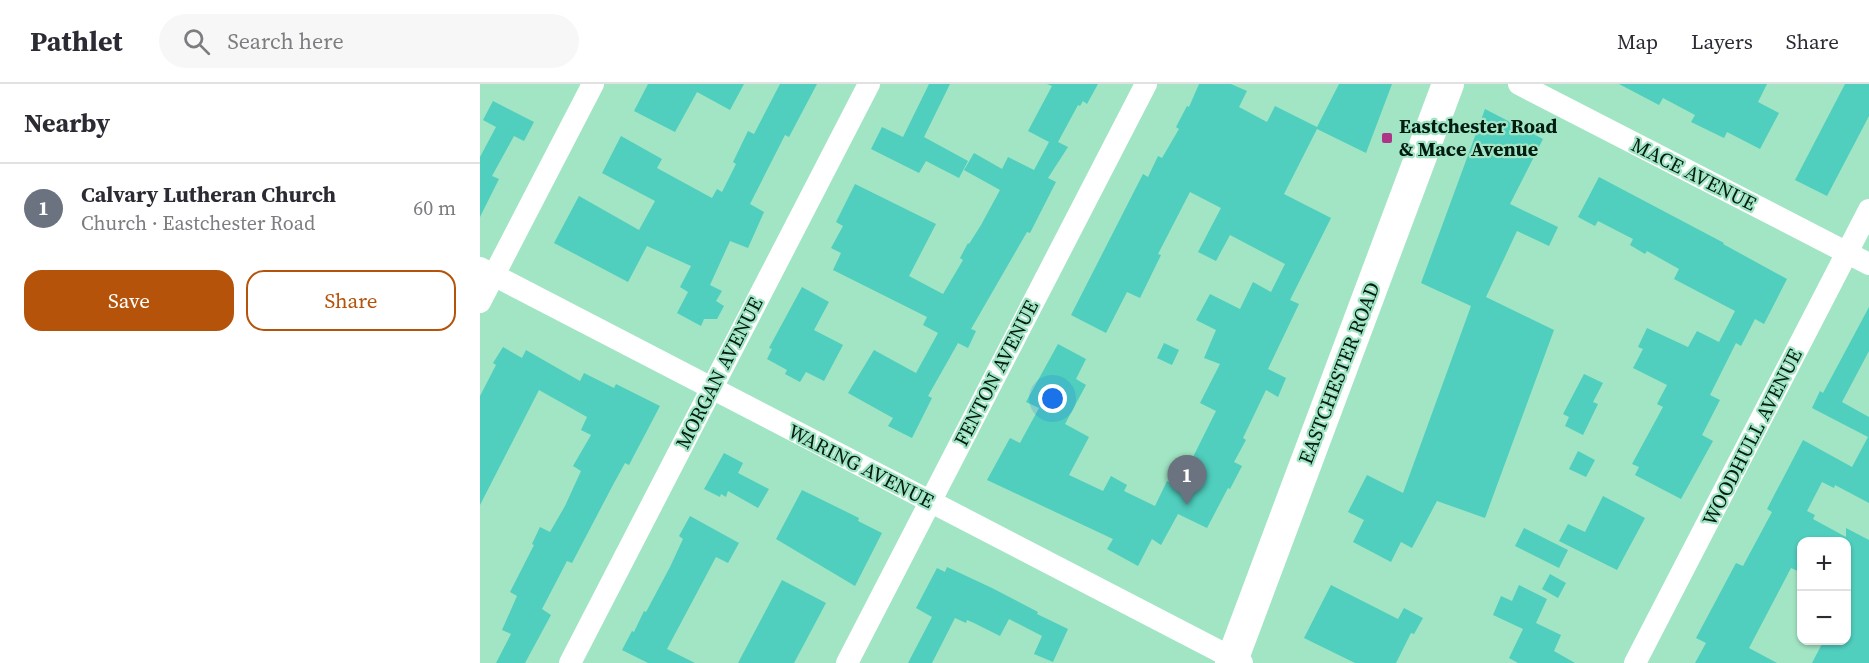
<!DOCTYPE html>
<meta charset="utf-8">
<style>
:root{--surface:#fff;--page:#f7f7f7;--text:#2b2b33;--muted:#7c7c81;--line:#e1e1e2;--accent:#b45309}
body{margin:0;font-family:"Source Serif 4",serif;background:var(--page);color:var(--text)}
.controls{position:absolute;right:18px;bottom:18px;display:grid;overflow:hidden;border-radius:12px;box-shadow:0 2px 4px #0004}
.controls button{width:54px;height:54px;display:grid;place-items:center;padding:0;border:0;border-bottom:2px solid var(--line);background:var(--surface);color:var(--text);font:30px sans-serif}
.you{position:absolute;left:573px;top:315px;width:21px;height:21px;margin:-15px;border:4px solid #fff;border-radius:50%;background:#1a73e8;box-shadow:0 0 0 9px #1a73e833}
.badge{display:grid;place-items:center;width:39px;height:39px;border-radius:50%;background:var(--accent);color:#fff;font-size:20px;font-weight:700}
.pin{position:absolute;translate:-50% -50px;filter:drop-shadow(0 2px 3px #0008)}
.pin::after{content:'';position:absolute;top:32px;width:21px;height:18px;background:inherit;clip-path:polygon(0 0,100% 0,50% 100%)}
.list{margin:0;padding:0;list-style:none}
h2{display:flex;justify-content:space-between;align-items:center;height:78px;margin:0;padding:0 24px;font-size:26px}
h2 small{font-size:20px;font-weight:400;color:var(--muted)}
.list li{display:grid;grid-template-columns:39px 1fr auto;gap:18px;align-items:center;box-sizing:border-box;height:90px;padding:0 24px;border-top:2px solid var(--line)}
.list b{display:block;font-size:22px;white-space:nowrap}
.list p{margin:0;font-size:20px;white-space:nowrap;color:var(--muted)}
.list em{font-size:20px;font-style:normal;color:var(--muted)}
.actions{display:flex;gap:12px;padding:18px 24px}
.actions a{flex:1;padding:14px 0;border:2px solid var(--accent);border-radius:18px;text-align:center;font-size:21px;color:var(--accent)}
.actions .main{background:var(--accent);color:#fff}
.icon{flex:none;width:33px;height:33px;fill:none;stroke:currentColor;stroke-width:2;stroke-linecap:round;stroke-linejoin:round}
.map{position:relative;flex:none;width:1389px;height:579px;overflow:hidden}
header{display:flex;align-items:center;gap:36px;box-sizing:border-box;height:84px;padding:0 30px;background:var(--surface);border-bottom:2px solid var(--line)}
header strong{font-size:28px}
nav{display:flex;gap:33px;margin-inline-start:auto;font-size:21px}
.search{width:420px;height:54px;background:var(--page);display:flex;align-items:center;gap:15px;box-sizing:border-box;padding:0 21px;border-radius:33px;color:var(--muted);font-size:22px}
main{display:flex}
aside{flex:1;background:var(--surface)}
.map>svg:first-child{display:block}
.building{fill:#50cebe}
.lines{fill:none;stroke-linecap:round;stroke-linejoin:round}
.street{stroke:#fff;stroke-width:22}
.secondary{stroke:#fff;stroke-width:32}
.poi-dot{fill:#af3588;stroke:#a1e5c4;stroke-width:2}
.labels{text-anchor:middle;stroke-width:4.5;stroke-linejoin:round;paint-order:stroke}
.poi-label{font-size:20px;font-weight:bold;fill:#021c11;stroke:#a1e5c4;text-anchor:start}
.street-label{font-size:20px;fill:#021c11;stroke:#a1e5c4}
</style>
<header>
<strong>Pathlet</strong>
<div class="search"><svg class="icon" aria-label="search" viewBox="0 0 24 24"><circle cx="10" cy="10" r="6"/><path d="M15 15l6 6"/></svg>Search here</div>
<nav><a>Map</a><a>Layers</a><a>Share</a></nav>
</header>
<main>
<aside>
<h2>Nearby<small></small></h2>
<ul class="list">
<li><span class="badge" style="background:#6b7280">1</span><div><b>Calvary Lutheran Church</b><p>Church · Eastchester Road</p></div><em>60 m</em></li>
</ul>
<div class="actions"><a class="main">Save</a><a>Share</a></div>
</aside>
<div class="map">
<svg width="1389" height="579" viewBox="0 0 1389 579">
<rect width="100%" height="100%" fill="#a1e5c4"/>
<g class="building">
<path d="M168,0h96l-14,26 -33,-18 -22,40 -41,-21z"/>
<path d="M300,0h37l-28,53 -4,-2 -35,69 14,8 -16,36 -18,-7 -20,44 12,6 -6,10 8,5 -7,13h-13l-3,7 -24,-13 11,-21 -8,-5 11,-21 -44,-20 -19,36 -74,-39 25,-47 60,34 16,-29 -53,-28 19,-37 41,23 -5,9 55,30 5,-9 5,3 14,-28 -3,-2 15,-31 6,3z"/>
<path d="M449,0h21l-26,53 44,24 -9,17 -33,-17 -7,12 -48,-24 11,-22 21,10z"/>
<path d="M567,0h51l-11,20 -4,-3 -3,5 -2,-1 -20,37 10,5 -20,31 8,4 -26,51 -3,-1 -56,97 5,2 -8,17 -10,-5 -30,53 4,2 -20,40 -24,-12 5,-8 -45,-25 26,-43 42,23 22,-40 -15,-8 4,-8 -94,-47 8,-17 -10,-5 12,-22 -7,-4 19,-38 81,40 -27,52 34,18 20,-34 -3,-2 8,-15 1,1 12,-19 19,-35 -36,-20 10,-17 28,16 6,-12 26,13 15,-28 -21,-11 24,-45z"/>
<path d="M719,0h32l16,7 -8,16 28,15 8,-16 42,21 22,-43h53l-26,69 -49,-24 -33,65 47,24 -41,82 9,4 -31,65 18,9 -8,19 -12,-7 -23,48 3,2 -12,22 8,4 -12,23 -2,-1 -21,40 -29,-14 -17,31 -9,-6 -14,27 -31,-17 6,-10 -126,-59 23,-42 10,5 19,-35 -13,-6 32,-58 28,15 -10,20 10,6 -21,39 24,13 -20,38 34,16 8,-15 16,9 -3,6 31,15 12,-25 11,6 38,-76 -16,-8 20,-39 -16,-6 12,-28 -20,-10 14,-26 30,15 13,-27 18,10 14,-28 -55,-29 -14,26 -18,-9 23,-44 -31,-16 -32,62 3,1 -21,43 -13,-6 -21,41 -35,-18 72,-141 5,3 10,-21 4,2 17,-29 -3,-2 11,-21 2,1z"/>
<path d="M1139,0h148l-9,18 21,11 -19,36 -33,-17 -3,6 -33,-16 4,-7 -32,-17 -4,7z"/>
<path d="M1365,0h24v32l-42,80 -32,-16z"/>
<path d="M13,17l41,21 -10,19 -10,-5 -22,40 7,3 -19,38v-60l16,-30 -13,-7z"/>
<path d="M1005,25l58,30 -33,65 48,23 -9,19 -32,-15 -31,66 68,33 -69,188 -48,-17 -25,47 -11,-6 -10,20 -38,-20 11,-22 -16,-8 19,-37 36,18 68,-187 -50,-23z"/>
<path d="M1119,93l125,66 -1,1 64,35 -23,45 -9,-5 -14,27 -5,-3 -26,52 10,5 -18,35 11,6 -32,58 -46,-24 4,-8 -7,-3 31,-57 -6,-3 10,-19 -34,-17 10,-19 -5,-2 9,-19 41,19 9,-16 22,11 16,-31 -61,-32 5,-10 -32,-18 -2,3 -15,-9 3,-6 -35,-18 -3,5 -17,-9z"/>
<path d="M322,203l27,15 -15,28 29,15 -19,36 -18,-9 -6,10 -15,-8 2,-4 -20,-11 5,-10 -3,-1z"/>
<path d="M1389,223v44l-27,51 27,15v86l-34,-18 -1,3 -12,-6 -15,29 8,4 -2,4 33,18v-9l23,12v123h-57l12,-23h22v-98h-44v31l-11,-5 -42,80 28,15h-82l11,-20 -10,-5 40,-75 7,3 29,-54 -5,-3 36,-69 49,27 16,-30 -56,-29 8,-17 3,2z"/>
<path d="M684,259l15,7 -7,15 -15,-7z"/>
<path d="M23,263l19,11 4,-8 54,31 4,-8 30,15 2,-4 44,22 -31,59 -4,-2 -11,20 -42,80 -5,-2 -25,48 9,6 -26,48h-29l15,-29 -9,-4 15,-34 -7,-4 24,-47 -2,-1 8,-17 10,5 15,-26 16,-35 -8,-5 18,-31 -10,-5 6,-13 -48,-27 -59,115v-109l16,-31 -3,-2z"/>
<path d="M1104,290l19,9 -10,19 5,2 -15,31 -18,-9 4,-9 -6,-3z"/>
<path d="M1098,367l17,9 -9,17 -17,-8z"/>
<path d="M244,369l19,10 -5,10 31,16 -11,19 -30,-17 -2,6 -5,-3 -1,3 -16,-8z"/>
<path d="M322,406l57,28 -1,3 24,12 -27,53 -79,-47z"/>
<path d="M1123,412l42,22 -28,52 -58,-29 9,-17 17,8z"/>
<path d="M210,432l49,27 -11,20 -12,-6 -49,92 28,14h-47l-26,-13 10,-19 2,1 10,-21 2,1 24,-45 13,-28 -4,-3z"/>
<path d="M1044,444l44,22 -9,18 -44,-22z"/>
<path d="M467,483l45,21 46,24 -1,2 31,15 -15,33 -19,-8 8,-18 -33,-17 -9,17 -26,-13 -7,-3 -1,3 -11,-5 -23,45h-24l24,-46 -16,-9 21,-40 8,4z"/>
<path d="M1070,490l16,9 -8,15 -16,-9z"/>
<path d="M302,496l44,23 -32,60h-56z"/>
<path d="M851,501l67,34 6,-11 19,10 -9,16 -3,-1 -15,30h-41l-51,-25z"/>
<path d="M1039,501l28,14 -11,24 25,12 -7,16 21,12h-57l-9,-5 14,-29 -30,-14 8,-19 11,5z"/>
</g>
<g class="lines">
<g class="street">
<path d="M1039,0l350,180"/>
<path d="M0,184l762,395"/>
<path d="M0,218l113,-218"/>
<path d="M90,579l299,-579"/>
<path d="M367,579l299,-579"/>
<path d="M1155,579l234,-453"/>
</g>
<path class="secondary" d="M751,579l217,-579"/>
</g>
<rect class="poi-dot" x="901" y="48" width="12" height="12" rx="3"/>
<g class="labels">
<g class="poi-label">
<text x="919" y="49">Eastchester Road<tspan x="919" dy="23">&amp; Mace Avenue</tspan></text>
</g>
<g class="street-label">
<text transform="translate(1214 90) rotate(27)" y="7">MACE AVENUE</text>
<text transform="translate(239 289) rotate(-63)" y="7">MORGAN AVENUE</text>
<text transform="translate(516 289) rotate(-63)" y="7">FENTON AVENUE</text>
<text transform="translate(859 289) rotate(-69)" y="7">EASTCHESTER ROAD</text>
<text transform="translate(1272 353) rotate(-63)" y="7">WOODHULL AVENUE</text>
<text transform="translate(381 382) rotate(27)" y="7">WARING AVENUE</text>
</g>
</g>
</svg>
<div class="controls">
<button>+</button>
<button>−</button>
</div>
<div class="you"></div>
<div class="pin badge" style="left:707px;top:421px;background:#6b7280">1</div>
</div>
</main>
